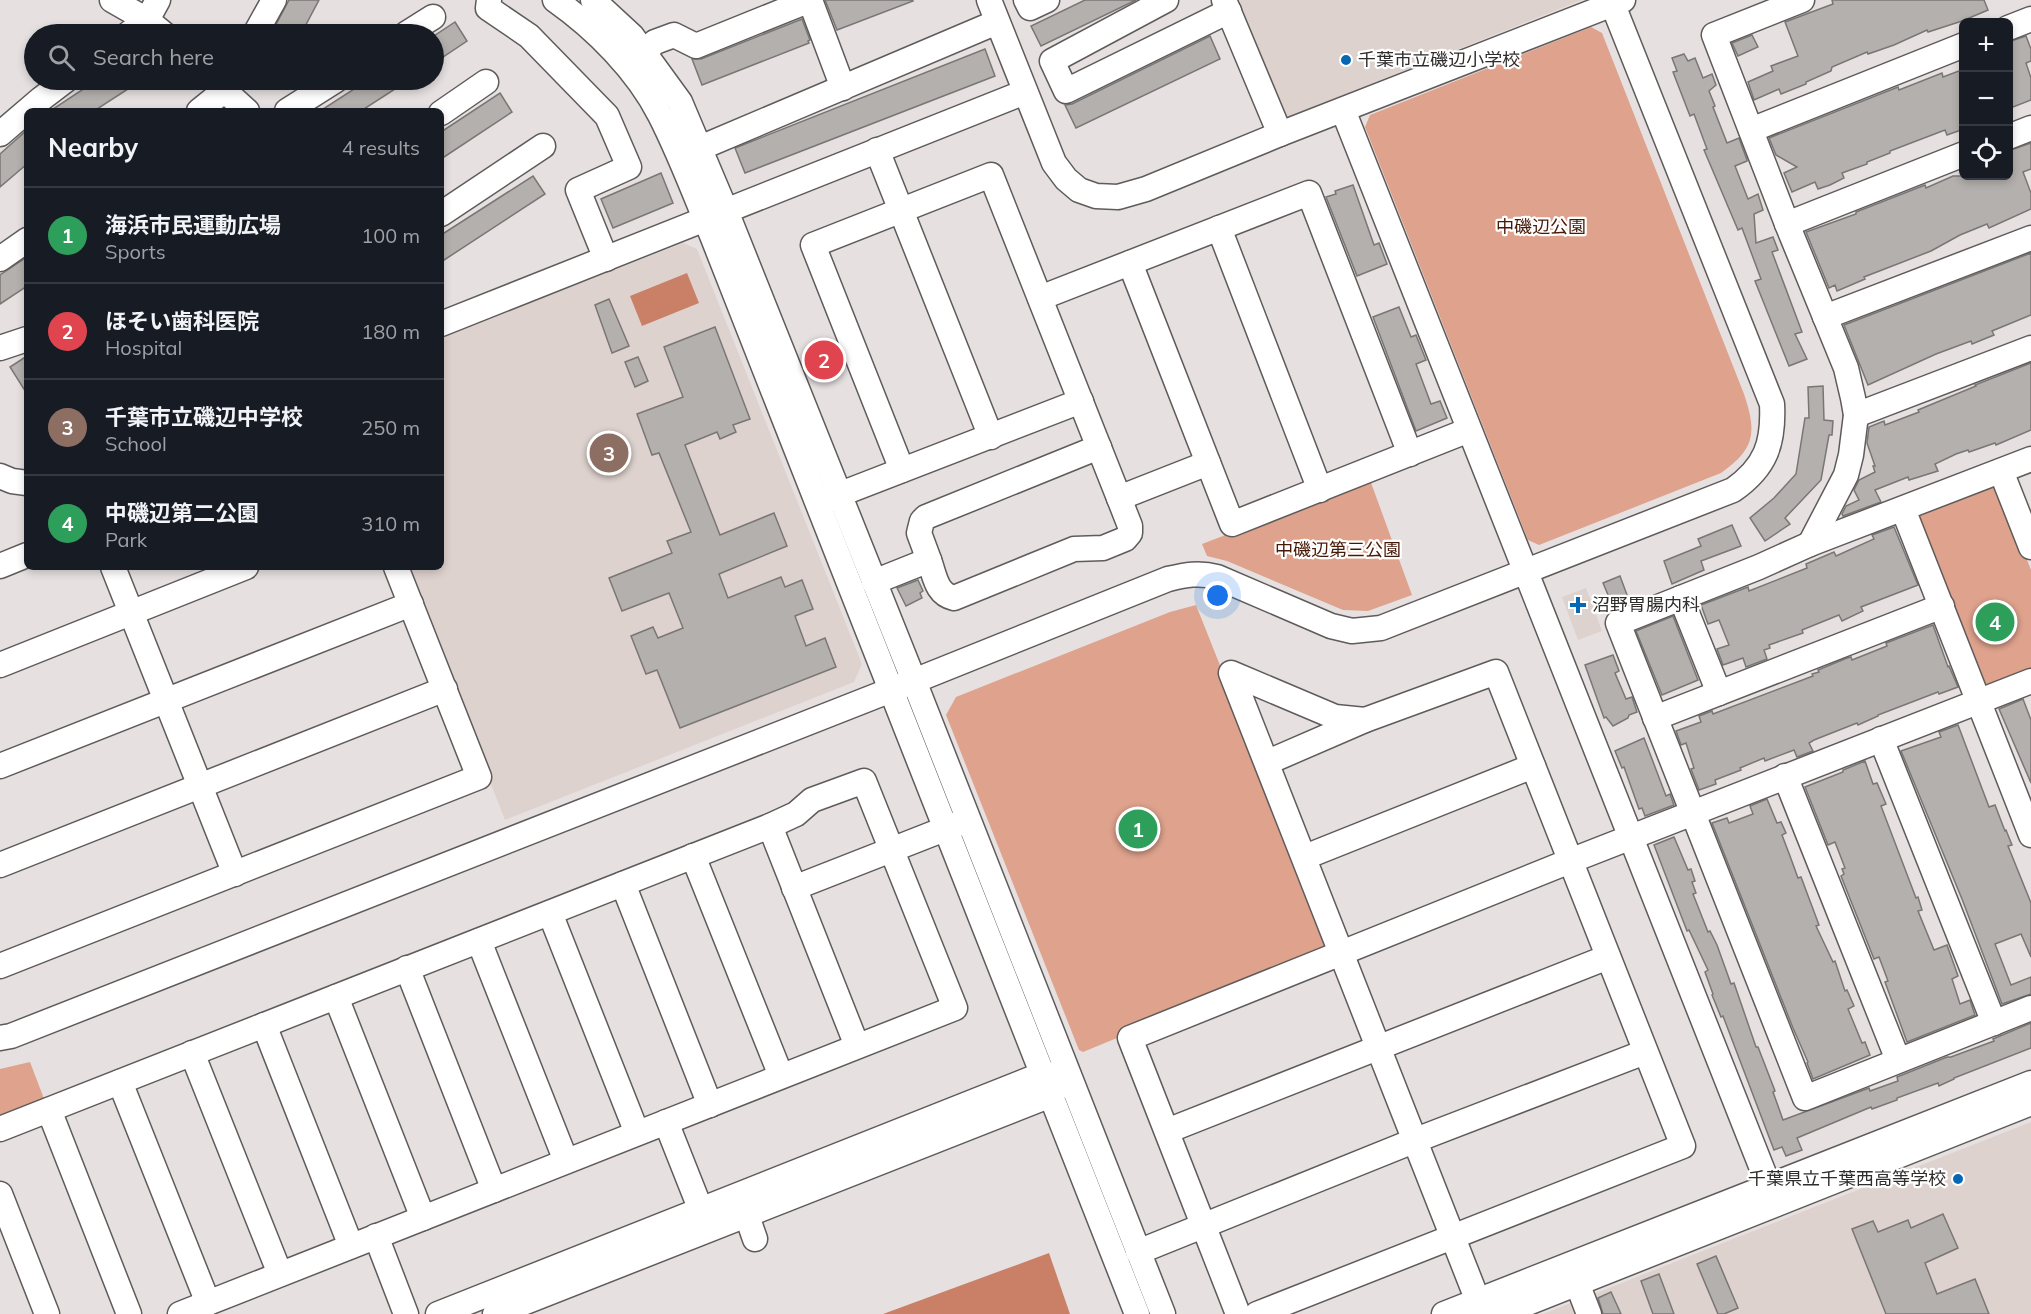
<!DOCTYPE html>
<meta charset="utf-8">
<style>
:root{--surface:#171b24;--page:#20242c;--text:#f1f3f6;--muted:#9ea1a6;--line:#363941;--accent:#0f766e}
body{margin:0;font-family:Mulish,"Noto Sans JP",sans-serif;background:var(--page);color:var(--text)}
.controls{position:absolute;right:18px;top:18px;display:grid;overflow:hidden;border-radius:9px;box-shadow:0 3px 9px #0003}
.controls button{width:54px;height:54px;display:grid;place-items:center;padding:0;border:0;border-bottom:2px solid var(--line);background:var(--surface);color:var(--text);font:30px sans-serif}
.you{position:absolute;left:1218px;top:596px;width:21px;height:21px;margin:-15px;border:4px solid #fff;border-radius:50%;background:#1a73e8;box-shadow:0 0 0 9px #1a73e833}
.badge{display:grid;place-items:center;width:39px;height:39px;border-radius:50%;background:var(--accent);color:#fff;font-size:20px;font-weight:700}
.pin{position:absolute;translate:-50% -50%;border:3px solid #fff;box-shadow:0 2px 6px #0006}
.list{margin:0;padding:0;list-style:none}
h2{display:flex;justify-content:space-between;align-items:center;height:78px;margin:0;padding:0 24px;font-size:26px}
h2 small{font-size:20px;font-weight:400;color:var(--muted)}
.list li{display:grid;grid-template-columns:39px 1fr auto;gap:18px;align-items:center;box-sizing:border-box;height:96px;padding:0 24px;border-top:2px solid var(--line)}
.list b{display:block;font-size:22px;white-space:nowrap}
.list p{margin:0;font-size:20px;white-space:nowrap;color:var(--muted)}
.list em{font-size:20px;font-style:normal;color:var(--muted)}
.icon{flex:none;width:33px;height:33px;fill:none;stroke:currentColor;stroke-width:2;stroke-linecap:round;stroke-linejoin:round}
.map{position:relative;flex:none;width:2031px;height:1314px;overflow:hidden}
.search{position:absolute;background:var(--surface);box-shadow:0 3px 9px #0003;left:24px;top:24px;width:420px;height:66px;display:flex;align-items:center;gap:15px;box-sizing:border-box;padding:0 21px;border-radius:33px;color:var(--muted);font-size:22px}
.panel{position:absolute;background:var(--surface);box-shadow:0 3px 9px #0003;left:24px;top:108px;width:420px;height:462px;border-radius:9px}
.map>svg:first-child{display:block}
.built{fill:#ded2ce}
.green{fill:#dea28d}
.water{fill:#c98066}
.building{fill:#b4b0ae;stroke:#7a7675;stroke-width:1.5}
.lines{fill:none;stroke-linecap:round;stroke-linejoin:round}
.minor-casing{stroke:#5f5b5a;stroke-width:27}
.minor{stroke:#fff;stroke-width:24}
.poi-dot{fill:#0668b4;stroke:#fff;stroke-width:2}
.labels{text-anchor:middle;stroke-width:4.5;stroke-linejoin:round;paint-order:stroke}
.poi-label{font-size:18px;fill:#2f2d2c;stroke:#fff;text-anchor:start}
.park-label{font-size:18px;fill:#471907;stroke:#fff}
</style>
<div class="map">
<svg width="2031" height="1314" viewBox="0 0 2031 1314">
<rect width="100%" height="100%" fill="#e6e1e0"/>
<g class="built">
<path d="M1237,0h345l-300,119z"/>
<path d="M683,243l14,6 165,415 -8,18 -349,138 -100,-253h36v-229z"/>
<path d="M1586,588l16,43 -24,9 -16,-43z"/>
<path d="M2031,1122v192h-488l195,-77z"/>
</g>
<g class="green">
<path d="M1591,27l11,6 142,361c13,39 11,55 -23,79l-182,72 -11,-5 -163,-413 5,-12z"/>
<path d="M1370,480l42,115 -44,16 -25,-1 -116,-49 -20,-5 -5,-12z"/>
<path d="M1992,486l7,3 32,81v103l-40,16 -7,-4 -66,-166 4,-6z"/>
<path d="M1196,605l135,339 -3,7 -245,101 -4,-2 -133,-335 10,-18 214,-85z"/>
<path d="M30,1062l16,42 -46,18v-53z"/>
</g>
<g class="water">
<path d="M687,273l12,30 -57,23 -12,-30z"/>
<path d="M1049,1253l21,61h-187z"/>
</g>
<g class="building">
<path d="M289,0h30l-18,34h-30z"/>
<path d="M825,0h87l1,1 -76,29z"/>
<path d="M1085,0h51l-95,46 -10,-20z"/>
<path d="M1832,0h152l4,10 -26,11 -34,11 -1,-2 -33,15 -26,9 -1,-2 -35,15 -1,4 -25,11v2l-25,10 -2,-5 -25,11 -6,-18 25,-11 -2,-5 27,-10 -13,-34 48,-18z"/>
<path d="M802,19l8,21 -2,1 1,2 -107,42 -10,-26h9z"/>
<path d="M455,22l12,19 -33,22v-27z"/>
<path d="M1752,35l6,12 -20,9 -6,-13z"/>
<path d="M1210,36l10,23 -144,69 -11,-23 7,-1z"/>
<path d="M2026,36l5,13v12l-5,2 5,15v22l-23,9v-67z"/>
<path d="M985,49l10,27 -250,97 -10,-25z"/>
<path d="M1684,54l4,7 7,-3 8,20 9,-4 4,11 -7,6 6,15 -2,1 14,36 12,-5 8,22v1l-12,5 13,33 10,-5 5,16 -9,4 2,29 17,-6 5,13 -6,2 30,80 -7,2 12,25 -18,7 -34,-85 6,-2 -19,-51 -4,2 -34,-80 3,-1 -13,-35 -4,2 -17,-44 4,-1 -5,-13z"/>
<path d="M1964,69v60l-17,6 -2,-5 -55,21v2l-23,9v2l-25,9 2,5 -14,7 -12,4 -3,-7 -23,10 -8,-19 13,-6 -21,-12 -7,-17 129,-51 1,3 43,-17 1,4z"/>
<path d="M97,80h45l-48,31h-44z"/>
<path d="M368,80h41l-48,31h-41z"/>
<path d="M500,93l12,19 -71,47v-27z"/>
<path d="M27,130v34l-27,23v-33z"/>
<path d="M2031,143v26l-8,3 8,21v16l-42,19 -2,-4 -27,11 -29,16 -67,26 1,2 -28,12 -2,-6 -6,3 -23,-56 50,-18v-2l69,-27 1,3 27,-12h55v-25z"/>
<path d="M661,173l12,30 -60,25 -12,-29z"/>
<path d="M533,176l12,18 -104,68v-27z"/>
<path d="M1353,185l21,60 5,-2 8,21 -30,12 -31,-79 10,-3 -1,-3z"/>
<path d="M2031,253v62l-39,16 2,4 -22,9 -1,-3 -35,13 -68,31 -24,-60z"/>
<path d="M27,257v29l-27,18v-29z"/>
<path d="M609,299l20,47 -17,7 -17,-48z"/>
<path d="M1399,307l12,30 5,-2 10,25 -10,4 15,40 9,-3 7,17 -31,13 -43,-114z"/>
<path d="M715,327l35,92 -17,6 3,7 -16,7 -3,-7 -32,13 35,90 54,-22 13,33 -68,28 9,24 53,-21 4,10 17,-7 11,29 -18,7 11,30 19,-8 11,29 -156,61 -23,-58 -11,4 -15,-38 22,-9 5,11 25,-10 -14,-35 -47,18 -13,-33 63,-25 -5,-12 24,-9 -32,-79 -7,2 -15,-41 46,-17 -19,-50z"/>
<path d="M27,356v38l-17,-27z"/>
<path d="M638,357l10,24 -13,6 -10,-25z"/>
<path d="M2031,363v67l-35,15 -1,-2 -26,9 -1,-2 -12,4 -21,10 3,7 -29,9 -1,-3 -33,13 6,12 -38,14 -1,-2 4,-8 13,-6 -5,-10 5,-10 16,-8 -2,-6h2l-8,-23 2,-16 15,-6 1,4 34,-13 -1,-2 58,-24 -1,-1z"/>
<path d="M1823,386l1,34 9,1 -1,14h-3l-8,45 -36,38 5,6 -25,17 -15,-23 24,-20 22,-24 9,-56h4l-1,-31z"/>
<path d="M1732,525l9,21 -40,15 3,9 -32,14 -8,-23 37,-15 -3,-7z"/>
<path d="M1894,527l24,58 -57,22 2,4 -21,10 -3,-6 -37,15 1,3 -34,12 1,3 -6,2 3,9 -21,8 -3,-9 -20,7 -6,-16 12,-4 -10,-25 -11,4 -7,-19 47,-18 1,4 58,-23 -1,-4 28,-12 2,4 38,-17 -2,-4z"/>
<path d="M1620,576l10,27 -16,6 -11,-26z"/>
<path d="M918,580l5,11 -3,2 2,5 -16,8 -9,-18z"/>
<path d="M1673,616l25,64 -36,15 -26,-64z"/>
<path d="M1933,625l15,42 1,-1 9,21 -19,7 -1,-2 -60,23v1l-20,9 -1,-2 -43,17 -5,3 4,8 -16,6 -3,-7 -29,11 -1,-3 -24,10 1,2 -26,10 1,4 -17,6 -8,-21 3,-1 -8,-25 -5,2 -5,-14 25,-9 -2,-6 13,-5 1,3 100,-38 -1,-2 7,-2 -1,-2 29,-12 4,-1 1,3 35,-14 -1,-3z"/>
<path d="M1613,655l6,16 -4,2 11,26 6,-2 5,15 -8,3 -1,3 -15,8 -7,-9 -2,1 -19,-53z"/>
<path d="M2023,699l8,21v63l-32,-74z"/>
<path d="M1958,725l31,82 6,-2 10,26 1,-1 6,15 -4,1 23,57v54l-10,-23 -26,10 16,41 20,-8v17l-29,10 -40,-105 -61,-148 40,-14 -2,-5z"/>
<path d="M1644,738l22,58 4,-2 4,11 -29,11 -3,-8 -3,1 -15,-42 -2,1 -7,-17z"/>
<path d="M1865,761l8,23 4,-1 9,21 -5,2 35,92 2,-1 4,13 -4,1 16,39 13,-5 11,31 -6,3 8,25 10,-4 5,15 -68,27 -22,-60 3,-1 -9,-24 -5,2 -33,-83 3,-2 -2,-5 3,-1 -10,-26 -7,3 -23,-58 38,-15v-2z"/>
<path d="M1767,799l10,24 4,-1 5,11 -4,2 8,21 8,22 3,-1 18,48 -3,1 17,36 2,-1 10,30 2,-1 7,16 -6,3 14,34 3,-1 5,13 -57,24 -6,-16 1,-1 -15,-34 -81,-205 15,-5 2,5 24,-9 -3,-8z"/>
<path d="M1674,837l14,33 3,-1 4,12 -3,1 4,11 -3,1 15,38 2,-1 7,14 14,39 3,-1 22,64h2l17,44 -2,1 10,28 86,-32 1,3 28,-10 -1,-4 50,-20h4l43,-16 -1,-2 38,-16v25l-77,30v1l-15,7 -1,-3 -41,15v2l-25,9 -1,-2 -74,31 5,12 -16,6 -4,-9 -8,3 -51,-134 -2,1 -9,-22 1,-1 -8,-22 3,-2 -19,-40 -2,1 -33,-86z"/>
<path d="M1943,1214l15,34 -33,15 12,31 38,-15 14,35h-103l-34,-85 21,-8 5,11 30,-12 3,8z"/>
<path d="M1716,1256l22,52 -14,6h-6l-21,-50z"/>
<path d="M1659,1274l15,40h-21l-12,-33z"/>
<path d="M1611,1292l10,22h-18l-5,-16z"/>
</g>
<g class="lines">
<g class="minor-casing">
<g id="minor">
<path d="M112,0l35,20 17,14"/>
<path d="M489,0l-1,8 41,28 78,80 22,51 -51,23 28,69"/>
<path d="M555,0c41,29 82,70 105,115 20,39 36,82 53,123l424,1076"/>
<path d="M593,0l39,36 48,66 46,109 188,470 249,633"/>
<path d="M810,0l33,88"/>
<path d="M989,0l65,163 12,16 13,11 17,6 22,1 28,-8 134,-55 343,-134"/>
<path d="M1026,0l4,8 17,-8"/>
<path d="M1166,0l-114,61 14,30 163,-80"/>
<path d="M1224,0l56,134"/>
<path d="M1802,0l-88,35 73,189 59,144 7,30 3,17 -5,40 -5,20 -36,69"/>
<path d="M2008,28l23,-9"/>
<path d="M128,34l19,-14 11,-20"/>
<path d="M255,34l19,-34"/>
<path d="M406,34l27,-17"/>
<path d="M644,52l11,-10 19,-7 22,11 114,-46"/>
<path d="M213,80l34,31"/>
<path d="M1343,110l433,1094"/>
<path d="M199,111l26,-21 6,-10"/>
<path d="M287,111l49,-31"/>
<path d="M441,113l45,-31"/>
<path d="M1751,130l213,-85"/>
<path d="M0,134l41,-35 25,-19"/>
<path d="M2008,137l23,-9"/>
<path d="M700,148l297,-126"/>
<path d="M877,150l114,287"/>
<path d="M441,214l102,-68"/>
<path d="M1787,224l177,-70"/>
<path d="M1219,228l101,262"/>
<path d="M0,259l27,-19"/>
<path d="M1130,263l102,261 237,-94"/>
<path d="M1040,298l269,-105 101,261"/>
<path d="M1825,317l206,-79"/>
<path d="M441,324l584,-232"/>
<path d="M0,348l27,-9"/>
<path d="M1856,415l175,-67"/>
<path d="M2031,459l-221,85 -51,23 -141,56 187,475 226,-90"/>
<path d="M902,470l-89,-225 178,-70 128,323 89,-35"/>
<path d="M2001,471l30,76"/>
<path d="M0,476l12,5 15,2"/>
<path d="M825,500l256,-99"/>
<path d="M1903,509l128,326"/>
<path d="M929,560l-10,-27 3,-12 4,-4 173,-70"/>
<path d="M0,566l27,-11"/>
<path d="M113,567l122,307"/>
<path d="M874,582l55,-22c6,16 7,34 25,38l120,-49 29,-1 22,-9 5,-6v-7l-11,-28"/>
<path d="M1681,598l38,95"/>
<path d="M0,665l246,-98"/>
<path d="M1655,718l287,-112"/>
<path d="M1365,720l-30,-3 -104,-44 252,641"/>
<path d="M1881,739l113,284"/>
<path d="M0,766l411,-162"/>
<path d="M1785,776l113,284"/>
<path d="M770,826l87,220"/>
<path d="M693,856l88,220"/>
<path d="M1305,857l228,-91"/>
<path d="M0,865l445,-176"/>
<path d="M623,884l87,221"/>
<path d="M794,888l166,-65"/>
<path d="M550,913l87,220"/>
<path d="M479,941l87,220"/>
<path d="M0,966l479,-189 -83,-210"/>
<path d="M407,968l87,222"/>
<path d="M336,997l87,221"/>
<path d="M264,1025l87,221"/>
<path d="M0,1038l11,-2 903,-355 254,-102c17,-4 31,-7 49,-2l114,49 21,5 29,-3 352,-138c33,-23 41,-47 39,-86l-161,-404"/>
<path d="M192,1053l88,221"/>
<path d="M120,1082l88,221"/>
<path d="M49,1110l80,204"/>
<path d="M666,1122l40,101"/>
<path d="M0,1129l770,-303 26,-12 16,-14 52,-19 91,227 -775,306"/>
<path d="M1167,1131l441,-174"/>
<path d="M0,1194l47,120"/>
<path d="M746,1213l9,26"/>
<path d="M376,1236l30,78"/>
<path d="M1138,1252l278,-112 229,-88"/>
<path d="M1577,1283l12,31"/>
<path d="M438,1314l605,-240 16,1"/>
<path d="M495,1314l556,-219 9,-11"/>
<path d="M1238,1314l-108,-276 440,-177 461,-180"/>
<path d="M1257,1314l426,-168 -187,-474 -131,48 -97,42"/>
<path d="M1444,1314l587,-231"/>
<path d="M1500,1314l531,-211"/>
</g>
</g>
<use href="#minor" class="minor"/>
</g>
<g class="poi-dot">
<circle cx="1346" cy="60" r="6"/>
<path d="M1575 596h6v6h6v6h-6v6h-6v-6h-6v-6h6z"/>
<circle cx="1958" cy="1179" r="6"/>
</g>
<g class="labels">
<g class="poi-label">
<text x="1358" y="66">千葉市立磯辺小学校</text>
<text x="1592" y="611">沼野胃腸内科</text>
<text x="1946" y="1185" text-anchor="end">千葉県立千葉西高等学校</text>
</g>
<g class="park-label">
<text x="1541" y="233">中磯辺公園</text>
<text x="1338" y="556">中磯辺第三公園</text>
</g>
</g>
</svg>
<div class="controls">
<button>+</button>
<button>−</button>
<button><svg class="icon" aria-label="locate" viewBox="0 0 24 24"><circle cx="12" cy="12" r="6"/><path d="M12 2v4M12 18v4M2 12h4M18 12h4"/></svg></button>
</div>
<div class="you"></div>
<div class="pin badge" style="left:1138px;top:829px;background:#2e9e5b">1</div>
<div class="pin badge" style="left:824px;top:360px;background:#e0444e">2</div>
<div class="pin badge" style="left:609px;top:453px;background:#8d6e63">3</div>
<div class="pin badge" style="left:1995px;top:622px;background:#2e9e5b">4</div>
<div class="search"><svg class="icon" aria-label="search" viewBox="0 0 24 24"><circle cx="10" cy="10" r="6"/><path d="M15 15l6 6"/></svg>Search here</div>
<section class="panel">
<h2>Nearby<small>4 results</small></h2>
<ul class="list">
<li><span class="badge" style="background:#2e9e5b">1</span><div><b>海浜市民運動広場</b><p>Sports</p></div><em>100 m</em></li>
<li><span class="badge" style="background:#e0444e">2</span><div><b>ほそい歯科医院</b><p>Hospital</p></div><em>180 m</em></li>
<li><span class="badge" style="background:#8d6e63">3</span><div><b>千葉市立磯辺中学校</b><p>School</p></div><em>250 m</em></li>
<li><span class="badge" style="background:#2e9e5b">4</span><div><b>中磯辺第二公園</b><p>Park</p></div><em>310 m</em></li>
</ul>
</section>
</div>
